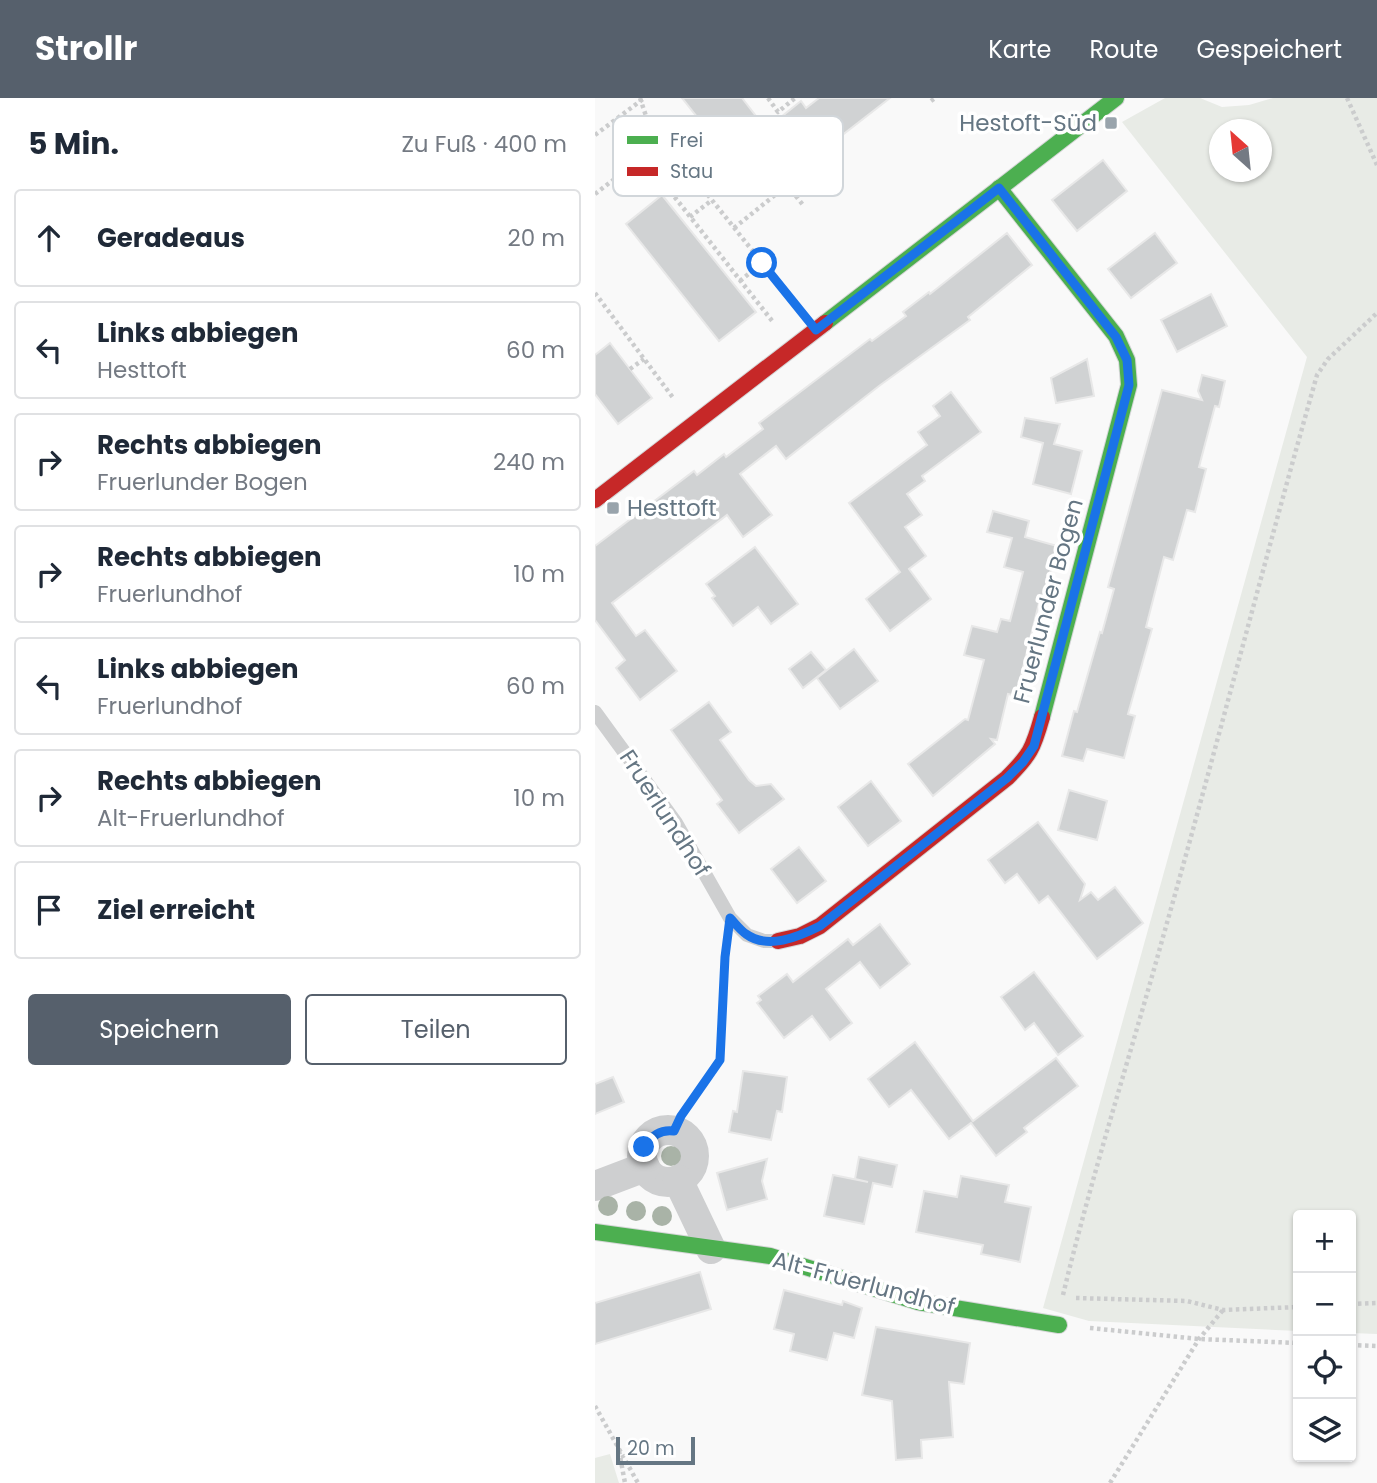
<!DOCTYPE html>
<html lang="de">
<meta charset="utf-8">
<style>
:root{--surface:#fff;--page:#f2f2f3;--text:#1f2937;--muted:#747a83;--line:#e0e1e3;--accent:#56606c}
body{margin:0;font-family:Poppins,sans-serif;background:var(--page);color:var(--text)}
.controls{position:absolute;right:21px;bottom:21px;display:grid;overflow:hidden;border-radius:7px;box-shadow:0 2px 5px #0004}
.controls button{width:63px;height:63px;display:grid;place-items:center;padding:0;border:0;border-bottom:2px solid var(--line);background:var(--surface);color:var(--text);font:35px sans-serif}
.compass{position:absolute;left:614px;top:21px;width:63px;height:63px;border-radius:50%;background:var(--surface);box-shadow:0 2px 5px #0004;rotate:333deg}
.scale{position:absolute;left:21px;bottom:18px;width:79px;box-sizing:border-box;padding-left:7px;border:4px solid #657683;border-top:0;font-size:19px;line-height:24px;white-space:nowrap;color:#657683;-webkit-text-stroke:5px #fff;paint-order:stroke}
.stop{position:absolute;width:21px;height:21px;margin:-16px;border:5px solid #1a73e8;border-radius:50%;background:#fff}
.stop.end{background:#1a73e8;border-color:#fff;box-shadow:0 2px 7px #0008}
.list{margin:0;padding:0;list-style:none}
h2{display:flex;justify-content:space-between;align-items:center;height:91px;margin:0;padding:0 28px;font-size:30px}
h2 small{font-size:23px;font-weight:400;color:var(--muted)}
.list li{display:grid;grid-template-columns:46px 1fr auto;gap:21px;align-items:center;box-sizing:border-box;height:98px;margin:0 14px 14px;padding:0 14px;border:2px solid var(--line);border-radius:7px}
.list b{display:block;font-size:26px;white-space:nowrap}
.list p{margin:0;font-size:23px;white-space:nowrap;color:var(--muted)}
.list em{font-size:23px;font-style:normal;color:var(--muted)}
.actions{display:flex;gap:14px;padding:21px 28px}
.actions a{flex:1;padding:16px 0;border:2px solid var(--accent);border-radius:7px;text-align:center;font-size:24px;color:var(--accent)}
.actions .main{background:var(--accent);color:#fff}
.icon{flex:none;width:38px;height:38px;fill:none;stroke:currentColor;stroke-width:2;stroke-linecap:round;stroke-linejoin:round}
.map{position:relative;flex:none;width:782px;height:1385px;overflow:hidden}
header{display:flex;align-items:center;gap:42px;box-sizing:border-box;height:98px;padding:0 35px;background:var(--accent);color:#fff}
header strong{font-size:33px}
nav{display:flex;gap:38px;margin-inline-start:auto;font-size:24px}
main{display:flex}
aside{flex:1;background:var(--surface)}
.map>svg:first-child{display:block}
.green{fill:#e8ebe6;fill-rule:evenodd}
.building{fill:#d0d2d3;stroke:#e8e8e8;stroke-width:2}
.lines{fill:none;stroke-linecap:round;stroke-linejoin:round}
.fast-casing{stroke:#d5d6d7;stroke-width:18}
.jam-casing{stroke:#d5d6d7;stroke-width:18}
.path{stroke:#cbcccd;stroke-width:4.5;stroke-dasharray:3.5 3.5;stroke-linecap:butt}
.lane{stroke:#cecfd0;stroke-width:14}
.street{stroke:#cecfd0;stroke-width:30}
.fast{stroke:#4caf50;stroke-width:16}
.jam{stroke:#c62828;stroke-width:16}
.tree{fill:#a9b3a7}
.route{stroke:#1a73e8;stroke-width:9}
.poi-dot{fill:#99a4ac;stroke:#fff;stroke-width:2.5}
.labels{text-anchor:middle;stroke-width:7;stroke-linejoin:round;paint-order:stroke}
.poi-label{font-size:23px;fill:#657683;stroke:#fff;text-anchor:end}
.street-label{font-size:23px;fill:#657683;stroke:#fff}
.key{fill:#fff;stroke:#d1d6da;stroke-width:2}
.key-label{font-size:19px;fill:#657683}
</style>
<header>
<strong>Strollr</strong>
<nav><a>Karte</a><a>Route</a><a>Gespeichert</a></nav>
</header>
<main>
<aside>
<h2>5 Min.<small>Zu Fuß · 400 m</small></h2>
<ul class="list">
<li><svg class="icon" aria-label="ahead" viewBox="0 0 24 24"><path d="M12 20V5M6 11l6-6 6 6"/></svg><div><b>Geradeaus</b></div><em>20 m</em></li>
<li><svg class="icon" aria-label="left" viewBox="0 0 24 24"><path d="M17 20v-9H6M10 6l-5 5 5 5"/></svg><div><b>Links abbiegen</b><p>Hesttoft</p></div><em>60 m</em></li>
<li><svg class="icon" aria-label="right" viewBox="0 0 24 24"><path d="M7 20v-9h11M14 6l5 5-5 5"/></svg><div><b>Rechts abbiegen</b><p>Fruerlunder Bogen</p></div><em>240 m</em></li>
<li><svg class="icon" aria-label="right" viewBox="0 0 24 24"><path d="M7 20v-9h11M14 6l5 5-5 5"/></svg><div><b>Rechts abbiegen</b><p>Fruerlundhof</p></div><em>10 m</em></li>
<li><svg class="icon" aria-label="left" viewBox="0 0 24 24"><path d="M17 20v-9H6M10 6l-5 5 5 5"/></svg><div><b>Links abbiegen</b><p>Fruerlundhof</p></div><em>60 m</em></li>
<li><svg class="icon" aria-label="right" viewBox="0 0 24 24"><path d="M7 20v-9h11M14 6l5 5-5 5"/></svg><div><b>Rechts abbiegen</b><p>Alt-Fruerlundhof</p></div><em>10 m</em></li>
<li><svg class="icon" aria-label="arrive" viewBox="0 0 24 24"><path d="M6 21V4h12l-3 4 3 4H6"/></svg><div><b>Ziel erreicht</b></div></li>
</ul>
<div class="actions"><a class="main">Speichern</a><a>Teilen</a></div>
</aside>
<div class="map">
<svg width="782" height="1385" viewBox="0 0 782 1385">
<rect width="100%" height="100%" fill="#f9f9f9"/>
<g class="green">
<path d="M570,0h35l22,9 27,-2 24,-7h104v1236l-26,-1v-118h-53v116l-209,-10 -46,-13 264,-951 -185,-235zM624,32h42v42h-42z"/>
<path d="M15,1356l9,29h-24v-25z"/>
</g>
<g class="building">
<path d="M87,0h60l24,31 35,-28 5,7 13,-10h71l-49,38 -5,-6 -52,41 -13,-16 -27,21z"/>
<path d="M508,62l24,31 -50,40 -25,-31z"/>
<path d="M67,97l94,117 -37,29 -93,-117z"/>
<path d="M412,135l25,32 -64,52 2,3 -91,66 -93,73 -10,-13 -36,28 32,41 -29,22 -16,-22 -115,88 24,33 9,-6 32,41 -37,29 -24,-32 9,-8 -30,-40v-74l99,-75 3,4 27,-21 2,3 37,-28 -4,-6 111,-84 2,2 34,-25 -3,-4 26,-20 1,2z"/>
<path d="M560,135l22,30 -46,35 -23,-29z"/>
<path d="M616,196l16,32 -50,26 -16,-32z"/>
<path d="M15,245l42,55 -34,26 -23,-30v-39z"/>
<path d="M492,261l7,37 -38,7 -5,-25z"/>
<path d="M607,277l23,6 -6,26 -4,-1 -16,61 7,2 -11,43 -8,-2 -14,50 -9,-3 -18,70 6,2 -24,85 7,2 -11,42 -37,-9 -4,12 -21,-5 12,-45 3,1 23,-80 2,1 12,-44 -6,-2 54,-197 40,10 -4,-9z"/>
<path d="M356,294l30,40 -59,44 3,5 -18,13 15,21 -17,12 21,29 -17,13 22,30 -41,32 -24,-32 34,-27 -51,-69 78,-58 -9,-13 22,-16 -7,-10z"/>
<path d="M430,320l35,6 -6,20 28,7 -11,43 -38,-10 10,-41 -22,-6z"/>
<path d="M398,413l36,10 -4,16 32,9 -14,54 -3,-1 -24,97 -8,-2 -11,46 -6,-1 4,5 -62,52 -25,-32 57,-45 3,1 16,-60 -20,-5 8,-29 25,6 4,-13 9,2 13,-49 -19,-5 8,-29 -25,-6z"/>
<path d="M160,449l43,57 -27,20 -13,-17 -25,19 -21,-28 3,-2 -9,-12z"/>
<path d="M259,551l24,32 -38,28 -23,-31z"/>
<path d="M216,554l15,18 -23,18 -14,-19z"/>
<path d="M114,604l22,30 -11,8 29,40 7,6 15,-2 13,15 -45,34 -22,-29 5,-4 -51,-70z"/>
<path d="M276,683l30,40 -33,25 -30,-39z"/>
<path d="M474,692l38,11 -10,39 -39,-10z"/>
<path d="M443,724l47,62 -5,16 11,-8 7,8 17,-13 28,36 -46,36 -49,-63 -9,7 -22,-29 -12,9 -17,-23z"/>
<path d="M204,749l27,34 -29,22 -26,-34z"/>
<path d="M285,826l30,40 -30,24 -20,-26 -34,27 26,34 -22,17 -18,-24 -28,22 -27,-35 4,-3 -3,-4 29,-22 6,8 55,-43 5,6z"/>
<path d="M439,874l49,64 -25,19 -24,-32 -9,7 -24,-33z"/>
<path d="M320,944l58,79 83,-63 22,28 -54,42 3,4 -31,24 -25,-33 -22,16 -38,-49 -22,17 -21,-28z"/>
<path d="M148,973l44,6 -5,35 -5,-1 -6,29 -42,-8 4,-21 4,1z"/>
<path d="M18,979l11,25 -29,12v-30z"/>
<path d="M264,1059l38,8 -5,22 -19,-4 -9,41 -40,-8 9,-41 35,7 -13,-3z"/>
<path d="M172,1061l-5,22 5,18 -40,11 -10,-37z"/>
<path d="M366,1078l48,9 -4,17 26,5 -11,55 -39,-8 2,-9 -67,-13 8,-41 33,6z"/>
<path d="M105,1174l11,37 -116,35v-41z"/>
<path d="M189,1192l58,15 1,-4 19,7 -8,30 -20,-5 -7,27 -37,-9 4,-17 -20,-5z"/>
<path d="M281,1229l94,16 -6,41 -15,-2 4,55 -32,3 1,18 -26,2 -4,-59 -30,-6z"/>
</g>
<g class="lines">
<g class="fast-casing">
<g id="fast">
<path d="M404,90l117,148 11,24 2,25 -87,332"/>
<path d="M230,225l291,-225"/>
<path d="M0,1134l175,24 148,46 141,23"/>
</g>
</g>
<g class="jam-casing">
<g id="jam">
<path d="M0,402l230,-177"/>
<path d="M183,843l22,-5 20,-10 187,-148c23,-23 26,-29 35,-61"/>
</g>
</g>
<g class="path">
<path d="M45,0l7,21 149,186"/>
<path d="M173,0l10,14 17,-14"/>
<path d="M752,0l30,67"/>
<path d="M336,3l4,-3"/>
<path d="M19,22l159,202"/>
<path d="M0,37l48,-36"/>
<path d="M192,87l16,20"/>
<path d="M0,96l48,-37"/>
<path d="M95,119l22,-17"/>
<path d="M139,130l87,-70"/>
<path d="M145,183l22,-18"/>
<path d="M0,195l79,106"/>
<path d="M35,271l14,-10"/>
<path d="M79,1033l7,-15 39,-56 7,-117"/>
<path d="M468,1197c29,-121 67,-238 100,-358 53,-187 101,-375 154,-562l11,-16 49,-46"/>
<path d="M481,1200l111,3 36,9 75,-3"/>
<path d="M756,1206l26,-1"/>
<path d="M495,1230l109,11 99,4"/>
<path d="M756,1247l26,1"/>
<path d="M0,1308l43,77"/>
<path d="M24,1353l6,32"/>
<path d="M515,1385l89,-144 24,-29"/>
</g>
<path class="lane" d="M0,614l81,111 54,95 17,17 17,6h14"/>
<g class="street">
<circle cx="73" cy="1058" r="26"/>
<path d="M83,1082l33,69"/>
<path d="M0,1088l50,-19"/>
</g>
<use href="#fast" class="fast"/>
<use href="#jam" class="jam"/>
</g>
<g class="tree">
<circle cx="76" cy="1058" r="10"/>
<circle cx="13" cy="1108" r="10"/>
<circle cx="41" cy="1113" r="10"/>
<circle cx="67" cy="1118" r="10"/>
</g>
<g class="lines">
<path class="route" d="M49,1049c8,-11 16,-18 30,-16l7,-15 39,-56 5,-103 5,-39c5,5 10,12 16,16 22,16 52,3 74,-8l187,-148 16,-16 11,-16 95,-361 -2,-25 -11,-23 -117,-149 -183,142 -54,-67"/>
</g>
<g class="poi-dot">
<rect x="509" y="18" width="14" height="14" rx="3.5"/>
<rect x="11" y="403" width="14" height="14" rx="3.5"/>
</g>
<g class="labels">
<g class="poi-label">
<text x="502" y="33">Hestoft-Süd</text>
<text x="32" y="418" text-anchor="start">Hesttoft</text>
</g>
<g class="street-label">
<text transform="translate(453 503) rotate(-75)" y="8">Fruerlunder Bogen</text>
<text transform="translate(70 715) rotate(57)" y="8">Fruerlundhof</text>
<text transform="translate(269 1185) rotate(15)" y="8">Alt-Fruerlundhof</text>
</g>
</g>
<rect x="18" y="18" width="230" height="80" rx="10" class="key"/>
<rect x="32" y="38" width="31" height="8" fill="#4caf50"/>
<rect x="32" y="69" width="31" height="9" fill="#c62828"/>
<g class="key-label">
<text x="75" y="49">Frei</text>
<text x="75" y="80">Stau</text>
</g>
</svg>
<div class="controls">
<button>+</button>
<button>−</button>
<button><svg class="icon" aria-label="locate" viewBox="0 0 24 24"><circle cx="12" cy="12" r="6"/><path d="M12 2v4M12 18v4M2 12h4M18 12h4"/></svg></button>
<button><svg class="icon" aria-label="layers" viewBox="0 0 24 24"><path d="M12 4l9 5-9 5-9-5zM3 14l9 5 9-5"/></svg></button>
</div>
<svg class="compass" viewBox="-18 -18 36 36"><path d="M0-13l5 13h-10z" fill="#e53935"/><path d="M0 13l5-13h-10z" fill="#747a83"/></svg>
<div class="scale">20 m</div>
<div class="stop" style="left:167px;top:165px"></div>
<div class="stop end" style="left:49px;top:1049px"></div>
</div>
</main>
